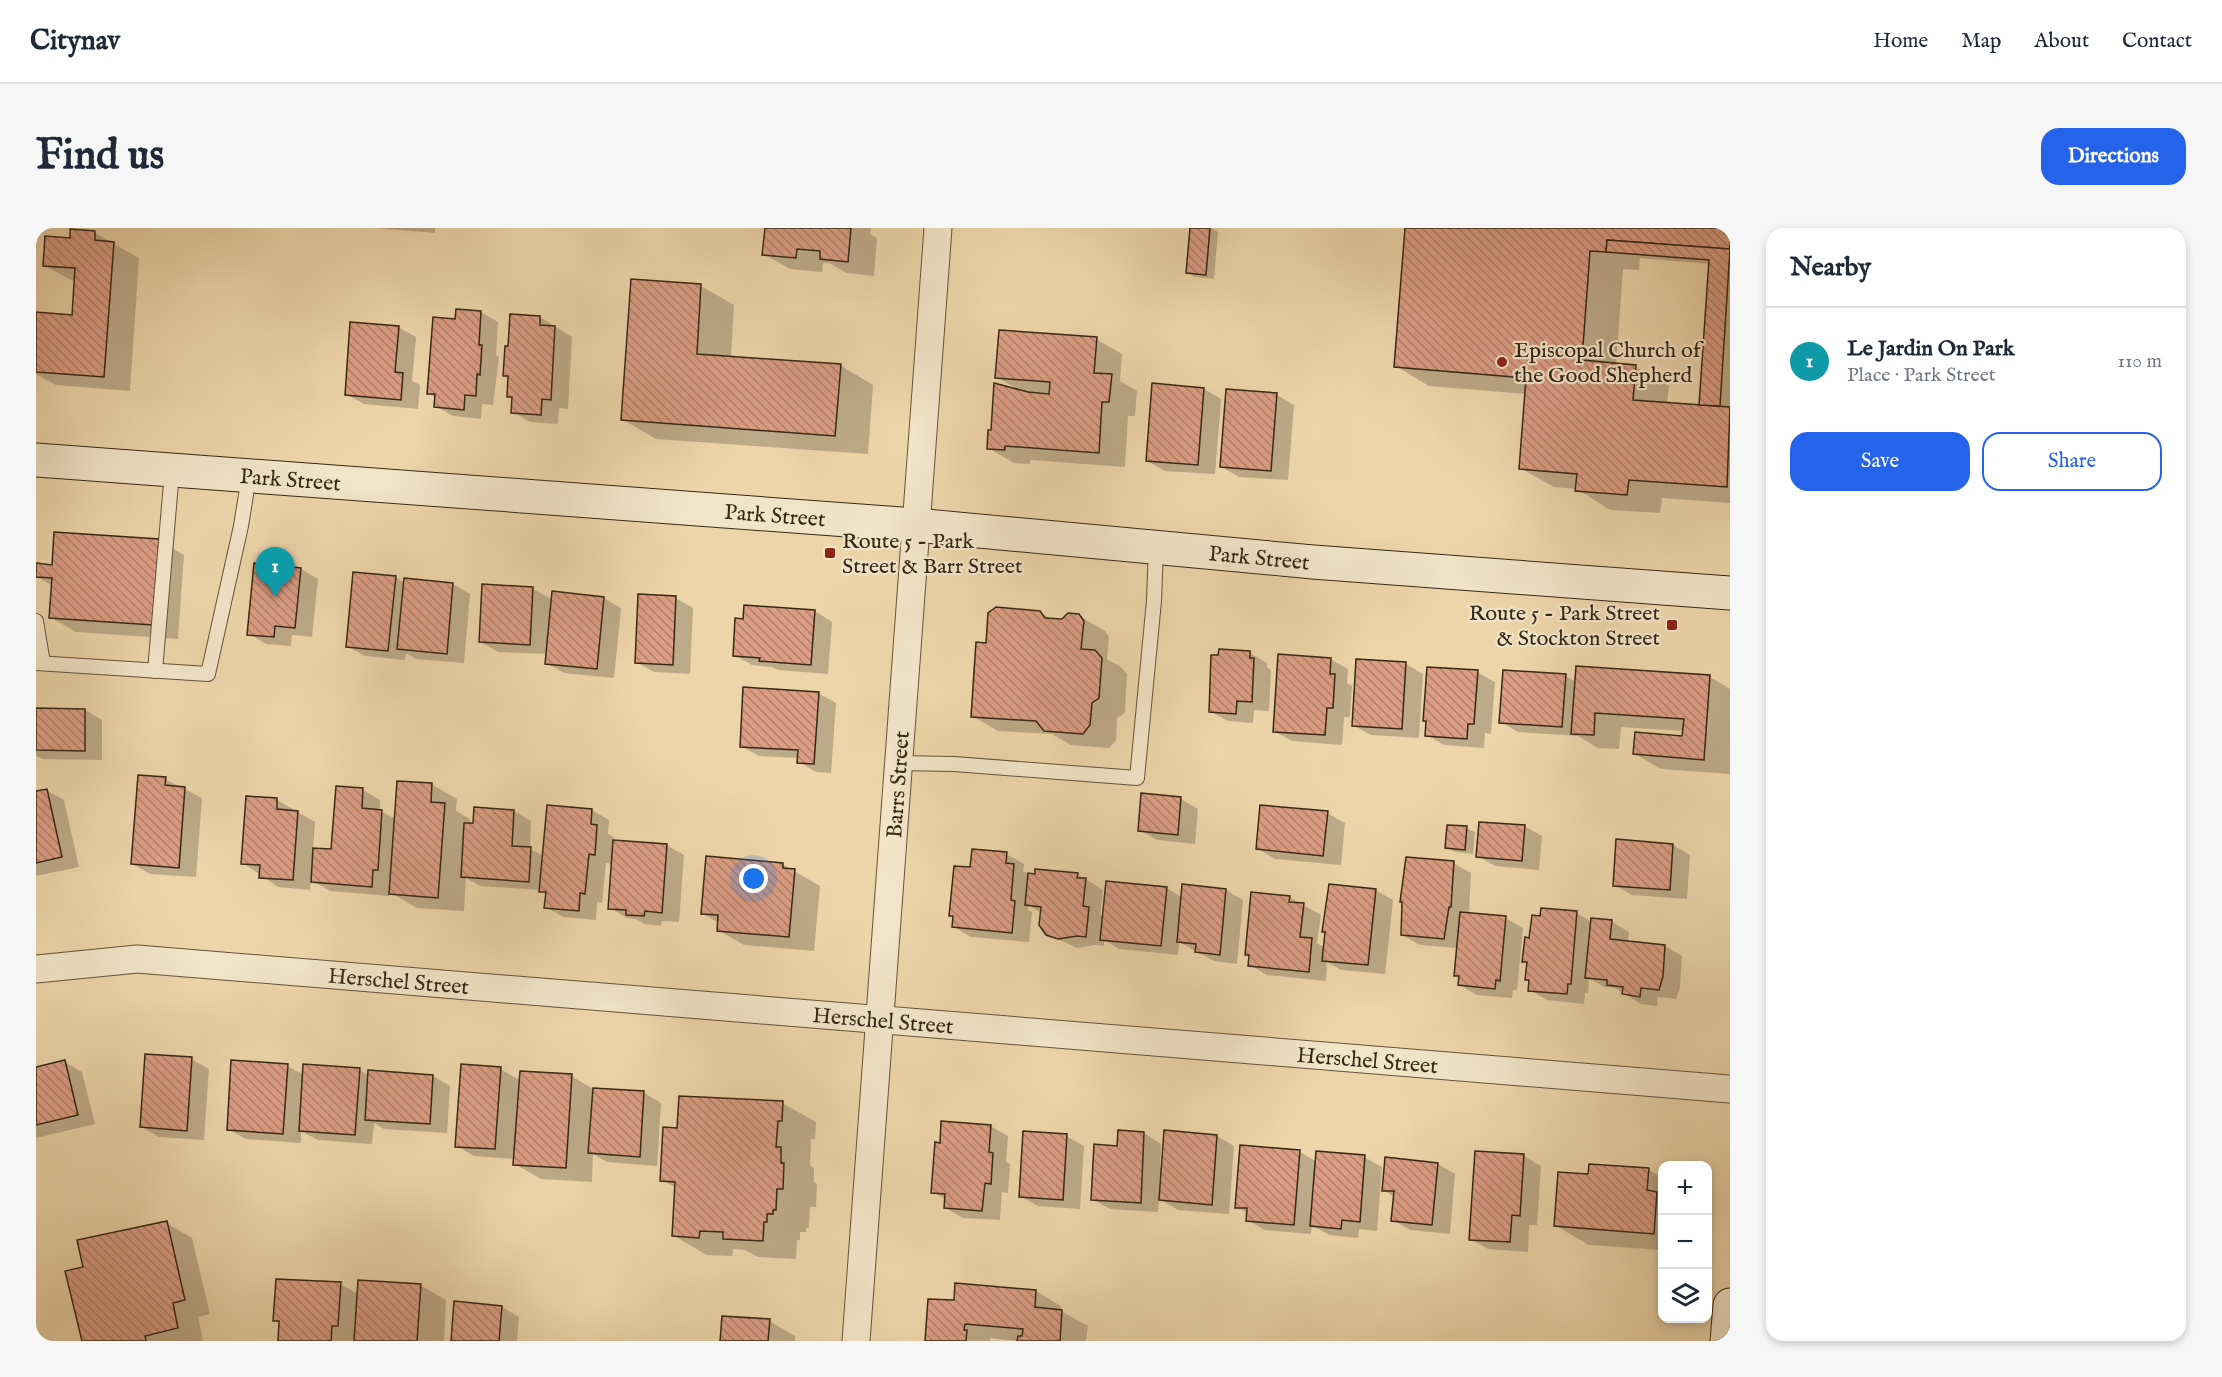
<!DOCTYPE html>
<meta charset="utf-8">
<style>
:root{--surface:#fff;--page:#f6f6f7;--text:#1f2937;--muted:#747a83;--line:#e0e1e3;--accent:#2563eb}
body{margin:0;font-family:"IM FELL English",serif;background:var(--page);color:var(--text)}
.controls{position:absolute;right:18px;bottom:18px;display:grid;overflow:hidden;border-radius:12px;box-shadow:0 3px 9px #0003}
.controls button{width:54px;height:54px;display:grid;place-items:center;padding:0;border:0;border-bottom:2px solid var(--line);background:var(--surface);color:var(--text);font:30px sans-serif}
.you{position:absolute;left:718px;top:651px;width:21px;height:21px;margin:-15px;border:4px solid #fff;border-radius:50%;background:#1a73e8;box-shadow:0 0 0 9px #1a73e833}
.badge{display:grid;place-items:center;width:39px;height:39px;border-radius:50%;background:var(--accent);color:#fff;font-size:20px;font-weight:700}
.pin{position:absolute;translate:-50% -50px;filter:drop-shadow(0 2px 3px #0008)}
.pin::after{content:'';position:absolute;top:32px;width:21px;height:18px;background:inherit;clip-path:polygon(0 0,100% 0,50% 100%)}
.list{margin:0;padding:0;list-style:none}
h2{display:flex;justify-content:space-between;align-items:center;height:78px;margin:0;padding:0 24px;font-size:26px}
h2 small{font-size:20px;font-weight:400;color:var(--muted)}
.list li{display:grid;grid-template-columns:39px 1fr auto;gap:18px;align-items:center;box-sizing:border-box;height:108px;padding:0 24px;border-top:2px solid var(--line)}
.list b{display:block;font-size:22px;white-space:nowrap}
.list p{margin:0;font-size:20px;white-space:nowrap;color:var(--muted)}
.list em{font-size:20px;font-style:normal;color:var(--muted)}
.actions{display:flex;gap:12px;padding:18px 24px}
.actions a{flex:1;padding:14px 0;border:2px solid var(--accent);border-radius:18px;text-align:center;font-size:21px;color:var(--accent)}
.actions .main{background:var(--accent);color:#fff}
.icon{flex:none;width:33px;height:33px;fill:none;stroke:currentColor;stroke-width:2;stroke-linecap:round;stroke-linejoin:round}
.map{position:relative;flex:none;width:1694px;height:1113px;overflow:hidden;border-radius:18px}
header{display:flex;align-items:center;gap:36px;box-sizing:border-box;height:84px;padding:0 30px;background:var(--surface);border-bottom:2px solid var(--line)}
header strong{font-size:28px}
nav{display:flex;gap:33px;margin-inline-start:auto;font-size:21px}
.intro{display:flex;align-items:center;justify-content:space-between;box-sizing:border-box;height:144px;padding:0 36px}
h1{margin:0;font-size:42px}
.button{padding:15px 27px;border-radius:18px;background:var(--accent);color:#fff;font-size:21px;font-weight:700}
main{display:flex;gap:36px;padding:0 36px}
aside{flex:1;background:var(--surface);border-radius:18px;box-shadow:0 3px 9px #0003}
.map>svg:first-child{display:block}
.shadow{fill:#0003;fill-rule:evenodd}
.building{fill:url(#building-back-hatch);stroke:#362815;stroke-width:1.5}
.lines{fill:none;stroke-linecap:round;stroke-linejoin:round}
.lane-casing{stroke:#64533a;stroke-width:16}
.street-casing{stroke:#64533a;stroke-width:29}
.secondary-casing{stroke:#362815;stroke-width:35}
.lane{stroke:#f3e4c8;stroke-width:14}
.street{stroke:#f3e4c8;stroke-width:27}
.secondary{stroke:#f3e4c8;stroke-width:33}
.poi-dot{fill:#8f2418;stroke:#f3e4c8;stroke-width:2}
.labels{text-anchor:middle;stroke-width:4.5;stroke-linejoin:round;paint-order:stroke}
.poi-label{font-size:22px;fill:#362815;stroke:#f3e4c8;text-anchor:start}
.street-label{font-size:22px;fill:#362815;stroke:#f3e4c8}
</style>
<header>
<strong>Citynav</strong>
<nav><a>Home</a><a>Map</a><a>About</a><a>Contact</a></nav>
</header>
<div class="intro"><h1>Find us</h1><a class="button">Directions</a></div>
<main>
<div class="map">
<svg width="1694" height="1113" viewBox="0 0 1694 1113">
<defs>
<pattern id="building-back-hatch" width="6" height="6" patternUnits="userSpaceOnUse" patternTransform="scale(1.5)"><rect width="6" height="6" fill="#db9d83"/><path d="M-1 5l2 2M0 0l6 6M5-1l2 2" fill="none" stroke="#b2806a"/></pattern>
</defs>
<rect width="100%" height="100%" fill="#edd5aa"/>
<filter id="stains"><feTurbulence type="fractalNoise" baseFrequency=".00333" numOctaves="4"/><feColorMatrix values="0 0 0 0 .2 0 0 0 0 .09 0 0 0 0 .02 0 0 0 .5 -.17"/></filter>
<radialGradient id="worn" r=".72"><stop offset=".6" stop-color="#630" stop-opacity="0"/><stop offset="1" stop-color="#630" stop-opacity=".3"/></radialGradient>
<g class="shadow">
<path d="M340,0h59v5z"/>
<path d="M730,0h105l-1,6 7,4 -3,38 -27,-3 -18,-10h-6l-1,9 -32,-3 -26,-15z"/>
<path d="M1155,0h20l7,4 -4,47 -19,-2 -8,-5z"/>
<path d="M1370,0h324v275l-68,-5 -2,15 -50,-3 -33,-21 -23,-2 -34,-19 6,-74 -97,-8 -33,-20zM1604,30l70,6 -10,142 -33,-2 2,-18 -34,-19 -19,-2 7,-96 16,1z"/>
<path d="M36,3l23,2 44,25 -9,133 -74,-6 -20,-11v-60l37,3 2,-36 -4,-1 -26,-14 26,-26z"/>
<path d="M596,53l69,5 33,19 -3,52 109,8 33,20 -5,69 -212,-15 -34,-20z"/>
<path d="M445,84l17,10 -2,33 3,2 -6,48 -11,-1 -1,15 -28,-3 -17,-10v-8l-8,-5 28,-73z"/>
<path d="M504,89l32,20 -4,72 -9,-1 -1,16 -28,-2 -17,-10v-13l-4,-3 1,-18 -5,-3z"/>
<path d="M362,99l18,10 -4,44 8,4 -2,24 -54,-5 -18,-10z"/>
<path d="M1060,111l26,15 -2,27 17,10 -2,25h-7l-3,51 -95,-7v4l-16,-1 -26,-15 4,-16 27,-42 -22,-13z"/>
<path d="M1168,161l17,10 -6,75 -50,-3 -18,-10z"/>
<path d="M1241,167l17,10 -6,75 -49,-3 -17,-10z"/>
<path d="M122,312l26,15 -6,84 -102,-7 -26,-15 3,-31 -17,-10 18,-10z"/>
<path d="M265,341l17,10 -6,58 -20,-2 -1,11 -25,-2 -17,-10z"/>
<path d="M359,349l10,6 48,1 17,10 -6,69 -48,-4 -10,-6 -1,7 -40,-4 -18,-10z"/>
<path d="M497,361l20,11 1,-7 50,5 17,10 -7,70 -50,-5 -17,-10 1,-9 -50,-2 -17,-10z"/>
<path d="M640,370l17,10 -3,66 -36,-2 -18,-10z"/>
<path d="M710,378l69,5 17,11 -4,52 -50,-4 -6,-3 -20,-2 -18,-10 11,-35z"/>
<path d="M1004,384l13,8 10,1 16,-5 26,15 4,6 -2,22 14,8 6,7 -2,39 -8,5 -1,22 -7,8 -38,-3 -19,-11 -54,-3 -26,-15 15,-72z"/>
<path d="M1214,425l17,10v4l4,3 -2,41 -15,-1 -1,13 -25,-2 -18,-10z"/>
<path d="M1294,431l18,10 -1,14 5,3 -2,31h-6l-2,28 -50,-4 -18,-10z"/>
<path d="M1370,436l17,10 -4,64 -48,-3 -18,-10z"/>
<path d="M1441,444l18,10 -4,52 -6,-1 -1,15 -40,-3 -17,-10z"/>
<path d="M1530,448l10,6 134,-5 20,12v85l-69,-5 -26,-15 49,-17v-6l-63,-4 -2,22 -21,-1 -20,-12 -60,-4 -17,-10z"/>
<path d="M782,465l18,10 -5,70 -15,-1 -17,-10v-4l-40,-2 -18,-10z"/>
<path d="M0,482h49l17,10v40l-59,-1 -7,-3z"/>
<path d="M129,551l37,19 -6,79 -46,-3 -17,-10z"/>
<path d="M395,556l26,15 -1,12 14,8v6l44,-14 17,10 -1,28 14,7 48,-46 17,10 -1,14 6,3v5l52,3 18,10 -5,67 -17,-1 -1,5 -16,-2 -9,-5 -9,-1 -17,-10 3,-44 -7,-1 -4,40 -5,-1 -1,18 -33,-3 -17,-10 1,-12 -6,-5 -61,-4 -14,-8 -2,33 -47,-3 -28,-16v4l-59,-5 -19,-11 -1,10 -32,-3 -35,-24 34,-63 38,22 -2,27 20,2 4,-63 26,2 17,10v11l16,8z"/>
<path d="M10,562l18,10 15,67 -43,9v-84z"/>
<path d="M1145,571l17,10 -3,35 -38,-4 -17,-10z"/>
<path d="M1291,585l18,10 -4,42 -66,-6 -17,-10z"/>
<path d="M1488,598l18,10 -3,34 -44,-4 -17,-10z"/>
<path d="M1430,600l9,4 -2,22 -18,-2 -9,-5z"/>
<path d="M1637,617l17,10 -3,44 -55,-4 -18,-10z"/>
<path d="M970,626l18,10 -1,7 7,4 47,-1 17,10 9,6 -3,25 4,2 62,-29 16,9 44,-7 17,10 -6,64 -23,-3 -35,-19 -1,13 -59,-6 -15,-9v6l-9,-1 -18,3 -30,-14 -5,-21 -13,-7 -1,4 4,2 -3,30 -58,-5 -17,-10 18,-58z"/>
<path d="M1417,635l18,10 -2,41 36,4 18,10 -6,62h-4l-1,8 -35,-3 -17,-10 1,-6 -6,-4 3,-27 -38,-3 -18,-10z"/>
<path d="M746,636l38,22 -6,65 -70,-6 -26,-15 1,-7 -17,-10z"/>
<path d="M1339,662l18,10 -8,74 -44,-4 -14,-8 -1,19 -59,-6 -17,-10v-9l-3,-2 42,-57 32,18 -4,28 7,4 2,-36z"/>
<path d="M1540,685l16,9v-2l20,2 17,10 -1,10 37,4 17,10 -2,31 -4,12 -18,-2 -1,9 -16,-2 -26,-16 -11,-1 -15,-9 -1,15h-3l-1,11 -37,-4 -17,-10 -2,-27 -4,-2 7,-22 11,-22z"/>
<path d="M155,831l18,10 -5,71 -45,-3 -17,-10z"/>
<path d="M29,834l17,10 13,52 -59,14v-69z"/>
<path d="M251,838l17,9 55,-5 11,6h63l17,10 -3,47 -63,-4 -10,-6 -2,21 -54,-4 -17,-9v12l-55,-4 -18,-10z"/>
<path d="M464,841l20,11 51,-4 24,14 49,3 17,10 -4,63 -50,-4 -14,-8 -1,28 -51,-3 -26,-15v-5l-41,-3 -17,-10z"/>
<path d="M746,875l34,19 -1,17h-4l-1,26 4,3v14l3,2 -1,23h-6l-1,21h-3v4h-6v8h-3l-1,19 -38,-2 -13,-7 -12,-1 -1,7 -25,-1 -33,-19 2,-48 -14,-8 17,-50z"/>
<path d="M954,898l18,10 -2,26 4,2 -2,29 -6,-1 -2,28 -37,-2 -17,-10 1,-8 -14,-8 8,-48z"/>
<path d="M1130,904l51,4 17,10 -5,68 -51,-4 -19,-11 -1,13 -48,-3 -18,-10 27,-52 25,-14 17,11 -1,24h3z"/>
<path d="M1030,908l18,10 -4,63 -42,-3 -18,-10z"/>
<path d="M1264,924l17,10 47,-5 18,10 -5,64 -18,-2 -1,9 -29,-3 -17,-10 -1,9 -46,-4 -18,-10 1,-7 -12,-6z"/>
<path d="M1488,928l17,10 -4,59h-8l-1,27 -40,-3 -18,-10z"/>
<path d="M1402,936l17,10 -5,60 -40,-4 -17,-10 2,-23 -12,-7z"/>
<path d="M1613,942l13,8v72l-73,-5 -33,-19 33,-50z"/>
<path d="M130,995l26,15 18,76 -12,3 5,24h-120l2,-73z"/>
<path d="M304,1056l18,10 62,-9 26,15 -2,41h-165l1,-18 -6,-3z"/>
<path d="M1000,1063l25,15v5l27,15 -2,15h-67l-29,-3v3h-63l28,-39z"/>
<path d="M466,1079l17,10 -2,24h-65z"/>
<path d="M733,1093l26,15v5h-73z"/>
</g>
<g class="building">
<path d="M729,0h86l-3,34 -28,-3v-8l-23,-2 -1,9 -34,-3z"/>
<path d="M1154,0h20l-4,47 -20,-2z"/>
<path d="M1369,0h325v21l-123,-9 -1,12 -16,-1 -8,109 54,5 -3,35 97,7 -3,80 -98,-7 -2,15 -52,-4 2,-17 -58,-5 7,-91 -132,-11z"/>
<path d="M34,1l25,2v9l19,2 -10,135 -68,-5v-60l36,3 3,-47 -32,-2 2,-30 25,2z"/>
<path d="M1571,12l123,9 -10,157 -21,-1 10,-145 -103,-8z"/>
<path d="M595,51l70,5 -4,70 144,10 -6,72 -214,-16z"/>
<path d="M420,81l25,2 -2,34h3l-2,30 -3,-1 -1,22 -11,-1 -1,15 -30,-3 1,-13h-8l6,-77 22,2z"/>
<path d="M474,86l30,2v9l15,1 -4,74 -9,-1 -1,16 -30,-2 1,-16h-5l1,-21h-5l2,-30h3z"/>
<path d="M314,94l49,4 -4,46 8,1 -2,27 -56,-5z"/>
<path d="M963,102l98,7 -3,36 18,1 -3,28h-7l-3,51 -94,-7v4l-18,-1 1,-19h3l3,-47 34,9 21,2 1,-12 -55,-4z"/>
<path d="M1116,155l52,5 -6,77 -52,-4z"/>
<path d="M1190,161l51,4 -6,78 -51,-4z"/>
<path d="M18,304l105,7 -6,86 -104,-7 3,-40 -16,-1v-14l16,2z"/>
<path d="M218,335l47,5 -6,60 -20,-2 -1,11 -27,-2z"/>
<path d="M317,344l43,4 -8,75 -42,-4z"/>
<path d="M368,350l49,5 -6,71 -50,-5z"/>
<path d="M446,356l51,3 -3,58 -51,-3z"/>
<path d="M516,363l52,6 -7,72 -52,-5z"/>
<path d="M602,366l38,2 -3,69 -38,-2z"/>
<path d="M708,377l71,5 -4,55 -52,-4 1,-3 -27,-2 2,-38 8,1z"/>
<path d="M960,379l44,4 5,7 17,1 6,-6 11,1 5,7 -3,28 14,1 7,8 -3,40 -7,5 -2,22 -7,9 -39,-3 -8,-10 -65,-4 5,-75 10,1 2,-30z"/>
<path d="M1183,421l31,2v7h4l-2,44 -15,-1 -1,13 -27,-2 2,-57h7z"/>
<path d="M1242,426l53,4 -1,16h5l-2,34h-6l-2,27 -52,-3z"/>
<path d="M1320,431l50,3 -4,67 -50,-3z"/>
<path d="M1540,438l134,9 -6,85 -71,-6 2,-22 47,4 2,-17 -89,-6 -1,22 -23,-1z"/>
<path d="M1391,439l51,3 -4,54h-6l-1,15 -42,-3 1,-15h-3z"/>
<path d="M1467,442l63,4 -4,53 -63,-4z"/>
<path d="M707,459l76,5 -5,72 -17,-1 1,-13 -58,-3z"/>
<path d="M0,480l49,1v42l-49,-1z"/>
<path d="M102,547l28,2 -1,8 20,2 -6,81 -48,-4z"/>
<path d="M361,553l35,2 -1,19 14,1 -7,95 -49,-4z"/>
<path d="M300,558l27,2 -1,20 20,2 -4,60h-5l-1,17 -61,-5 2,-34 18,1z"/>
<path d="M11,561l15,68 -26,6v-72z"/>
<path d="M1105,565l40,4 -3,38 -40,-4z"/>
<path d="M210,568l31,2v11l21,2 -5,69 -34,-2 1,-13 -19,-1z"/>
<path d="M511,577l45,4 -1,15 6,1 -2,30 -6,-1 -4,40 -5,-1 -1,18 -35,-3 2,-16h-7z"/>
<path d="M1224,577l68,6 -5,45 -67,-7z"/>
<path d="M438,579l40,3 -2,36 19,1 -2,35 -68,-5 3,-54h9z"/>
<path d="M1443,594l46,3 -3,36 -46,-4z"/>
<path d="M1411,597l20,1 -2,24 -20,-2z"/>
<path d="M1580,611l57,5 -3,46 -57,-4z"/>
<path d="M577,612l54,4 -5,69 -17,-2 -1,5 -18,-1v-5l-18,-1z"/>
<path d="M936,621l35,3 -1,11 8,1 -3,36 4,1 -3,32 -60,-6 1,-11h-4l5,-50 16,1z"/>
<path d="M670,628l77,7v5l12,1 -6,68 -72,-6 1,-16 -17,-1z"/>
<path d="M1370,629l48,4 -3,46h-2l-5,32 -43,-4 1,-33h-2z"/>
<path d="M999,641l43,4 -1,5h9l-3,28 6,1 -3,30 -9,-1 -19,3 -12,-4 -7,-10 2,-18 -16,-2 3,-32 7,1z"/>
<path d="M1070,653l61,6 -6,59 -61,-6z"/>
<path d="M1146,656l44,5 -6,66 -25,-3 1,-8 -19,-2z"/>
<path d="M1293,656l47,5 -8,76 -46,-4 3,-29h-3z"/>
<path d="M1215,664l39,4 -1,6 15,1 -4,34 12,1 -3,34 -61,-6 1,-11h-4z"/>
<path d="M1505,680l36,3 -6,73h-3l-1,10 -39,-3 1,-11h-4l2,-18h-5l3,-25 4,1 3,-23 8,1z"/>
<path d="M1424,684l46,4 -6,65 -4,-1 -1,9 -37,-4 1,-9h-5z"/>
<path d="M1555,690l21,2 -2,19 55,6 -2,31 -4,14 -18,-2 -1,9 -18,-3 1,-7 -16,-2v-5l-22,-2z"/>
<path d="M109,826l47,3 -5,74 -47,-4z"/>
<path d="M29,832l13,55 -42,10v-58z"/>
<path d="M195,832l57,4 -5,70 -56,-4z"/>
<path d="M267,836l57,4 -5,67 -56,-4z"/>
<path d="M425,836l40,3 -6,82 -40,-2z"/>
<path d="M332,842l65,5 -3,49 -65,-4z"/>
<path d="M484,843l52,3 -6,94 -53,-3z"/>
<path d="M557,860l51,3 -4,66 -52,-4z"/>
<path d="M643,868l104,5 -1,20h-4l-2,26h5v16h3l-1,26h-6l-1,21h-3v4h-6v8h-3l-1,19 -40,-2v-7l-23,-1 -1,7 -27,-2 3,-54 -15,-1 3,-54 14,1z"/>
<path d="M905,893l50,4 -2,27 4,1 -2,31 -6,-1 -3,28 -38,-3 1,-14 -14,-1 4,-51 5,1z"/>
<path d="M1082,902l26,2 -3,71 -50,-3 3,-56 23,2z"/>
<path d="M1128,902l53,5 -5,70 -53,-5z"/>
<path d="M987,903l44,3 -4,66 -44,-3z"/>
<path d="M1204,917l60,5 -6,75 -48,-4 1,-13h-12z"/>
<path d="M1280,923l49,4 -5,67 -18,-2 -1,9 -31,-3z"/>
<path d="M1439,923l49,3 -4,62 -8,-1 -2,27 -41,-2z"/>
<path d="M1349,929l53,6 -6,62 -41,-4 3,-30h-12z"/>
<path d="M1553,936l60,4 -2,22 10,2 -3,42 -100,-8 4,-54 30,2z"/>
<path d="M131,993l18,79 -12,3 5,25 -33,8 1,5h-64l-17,-70 18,-4 -6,-27z"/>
<path d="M240,1051l65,3 -3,44h-6l-1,15h-53l1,-20h-6z"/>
<path d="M322,1052l63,4 -4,57h-63z"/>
<path d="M919,1055l81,7 -1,17 27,3 -2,31h-43l1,-5h4l1,-7 -58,-5 -1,6h3l-1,11h-41l3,-42 26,1z"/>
<path d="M418,1073l48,5 -3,35h-48z"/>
<path d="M686,1088l48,3 -2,22h-48z"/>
</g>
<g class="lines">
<g class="lane-casing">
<g id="lane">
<path d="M0,393l7,42"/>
<path d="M0,435l172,11 33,-148 8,-50"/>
<path d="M119,443l17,-200"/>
<path d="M862,535l56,1 183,14 17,-177 2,-54"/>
</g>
</g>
<g class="street-casing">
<g id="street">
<path id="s1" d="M0,741l101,-10 1593,130"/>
<path id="s2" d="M820,1113l82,-1113"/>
</g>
</g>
<g class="secondary-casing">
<g id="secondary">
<path id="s3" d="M0,232l879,65 398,37 417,31"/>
<path d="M1691,1113l3,-36"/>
</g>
</g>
<use href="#lane" class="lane"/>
<use href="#street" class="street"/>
<use href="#secondary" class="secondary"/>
</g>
<g class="poi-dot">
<circle cx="1466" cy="134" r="6"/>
<rect x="788" y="319" width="12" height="12" rx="3"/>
<rect x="1630" y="391" width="12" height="12" rx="3"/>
</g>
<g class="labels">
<g class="poi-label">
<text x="1478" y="129">Episcopal Church of<tspan x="1478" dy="25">the Good Shepherd</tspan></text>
<text x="806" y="320">Route 5 - Park<tspan x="806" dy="25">Street &amp; Barr Street</tspan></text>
<text x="1624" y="392" text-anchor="end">Route 5 - Park Street<tspan x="1624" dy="25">&amp; Stockton Street</tspan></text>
</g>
<g class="street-label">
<text dy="8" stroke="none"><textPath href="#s3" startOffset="255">Park Street</textPath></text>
<text dy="8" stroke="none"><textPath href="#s3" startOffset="741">Park Street</textPath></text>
<text dy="8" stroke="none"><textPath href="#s3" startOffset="1227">Park Street</textPath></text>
<text dy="8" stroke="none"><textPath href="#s2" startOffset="558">Barrs Street</textPath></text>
<text dy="8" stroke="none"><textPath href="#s1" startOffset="364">Herschel Street</textPath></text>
<text dy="8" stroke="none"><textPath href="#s1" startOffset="850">Herschel Street</textPath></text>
<text dy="8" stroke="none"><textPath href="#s1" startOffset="1336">Herschel Street</textPath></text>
</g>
</g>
<rect width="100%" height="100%" filter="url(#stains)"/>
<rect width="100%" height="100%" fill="url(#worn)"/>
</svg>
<div class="controls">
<button>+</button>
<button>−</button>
<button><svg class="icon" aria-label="layers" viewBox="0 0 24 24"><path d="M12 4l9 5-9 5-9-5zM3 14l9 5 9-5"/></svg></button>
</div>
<div class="you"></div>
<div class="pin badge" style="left:239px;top:369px;background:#0f9aa8">1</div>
</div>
<aside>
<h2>Nearby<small></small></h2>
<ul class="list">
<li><span class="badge" style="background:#0f9aa8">1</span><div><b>Le Jardin On Park</b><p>Place · Park Street</p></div><em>110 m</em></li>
</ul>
<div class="actions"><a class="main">Save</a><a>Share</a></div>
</aside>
</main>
